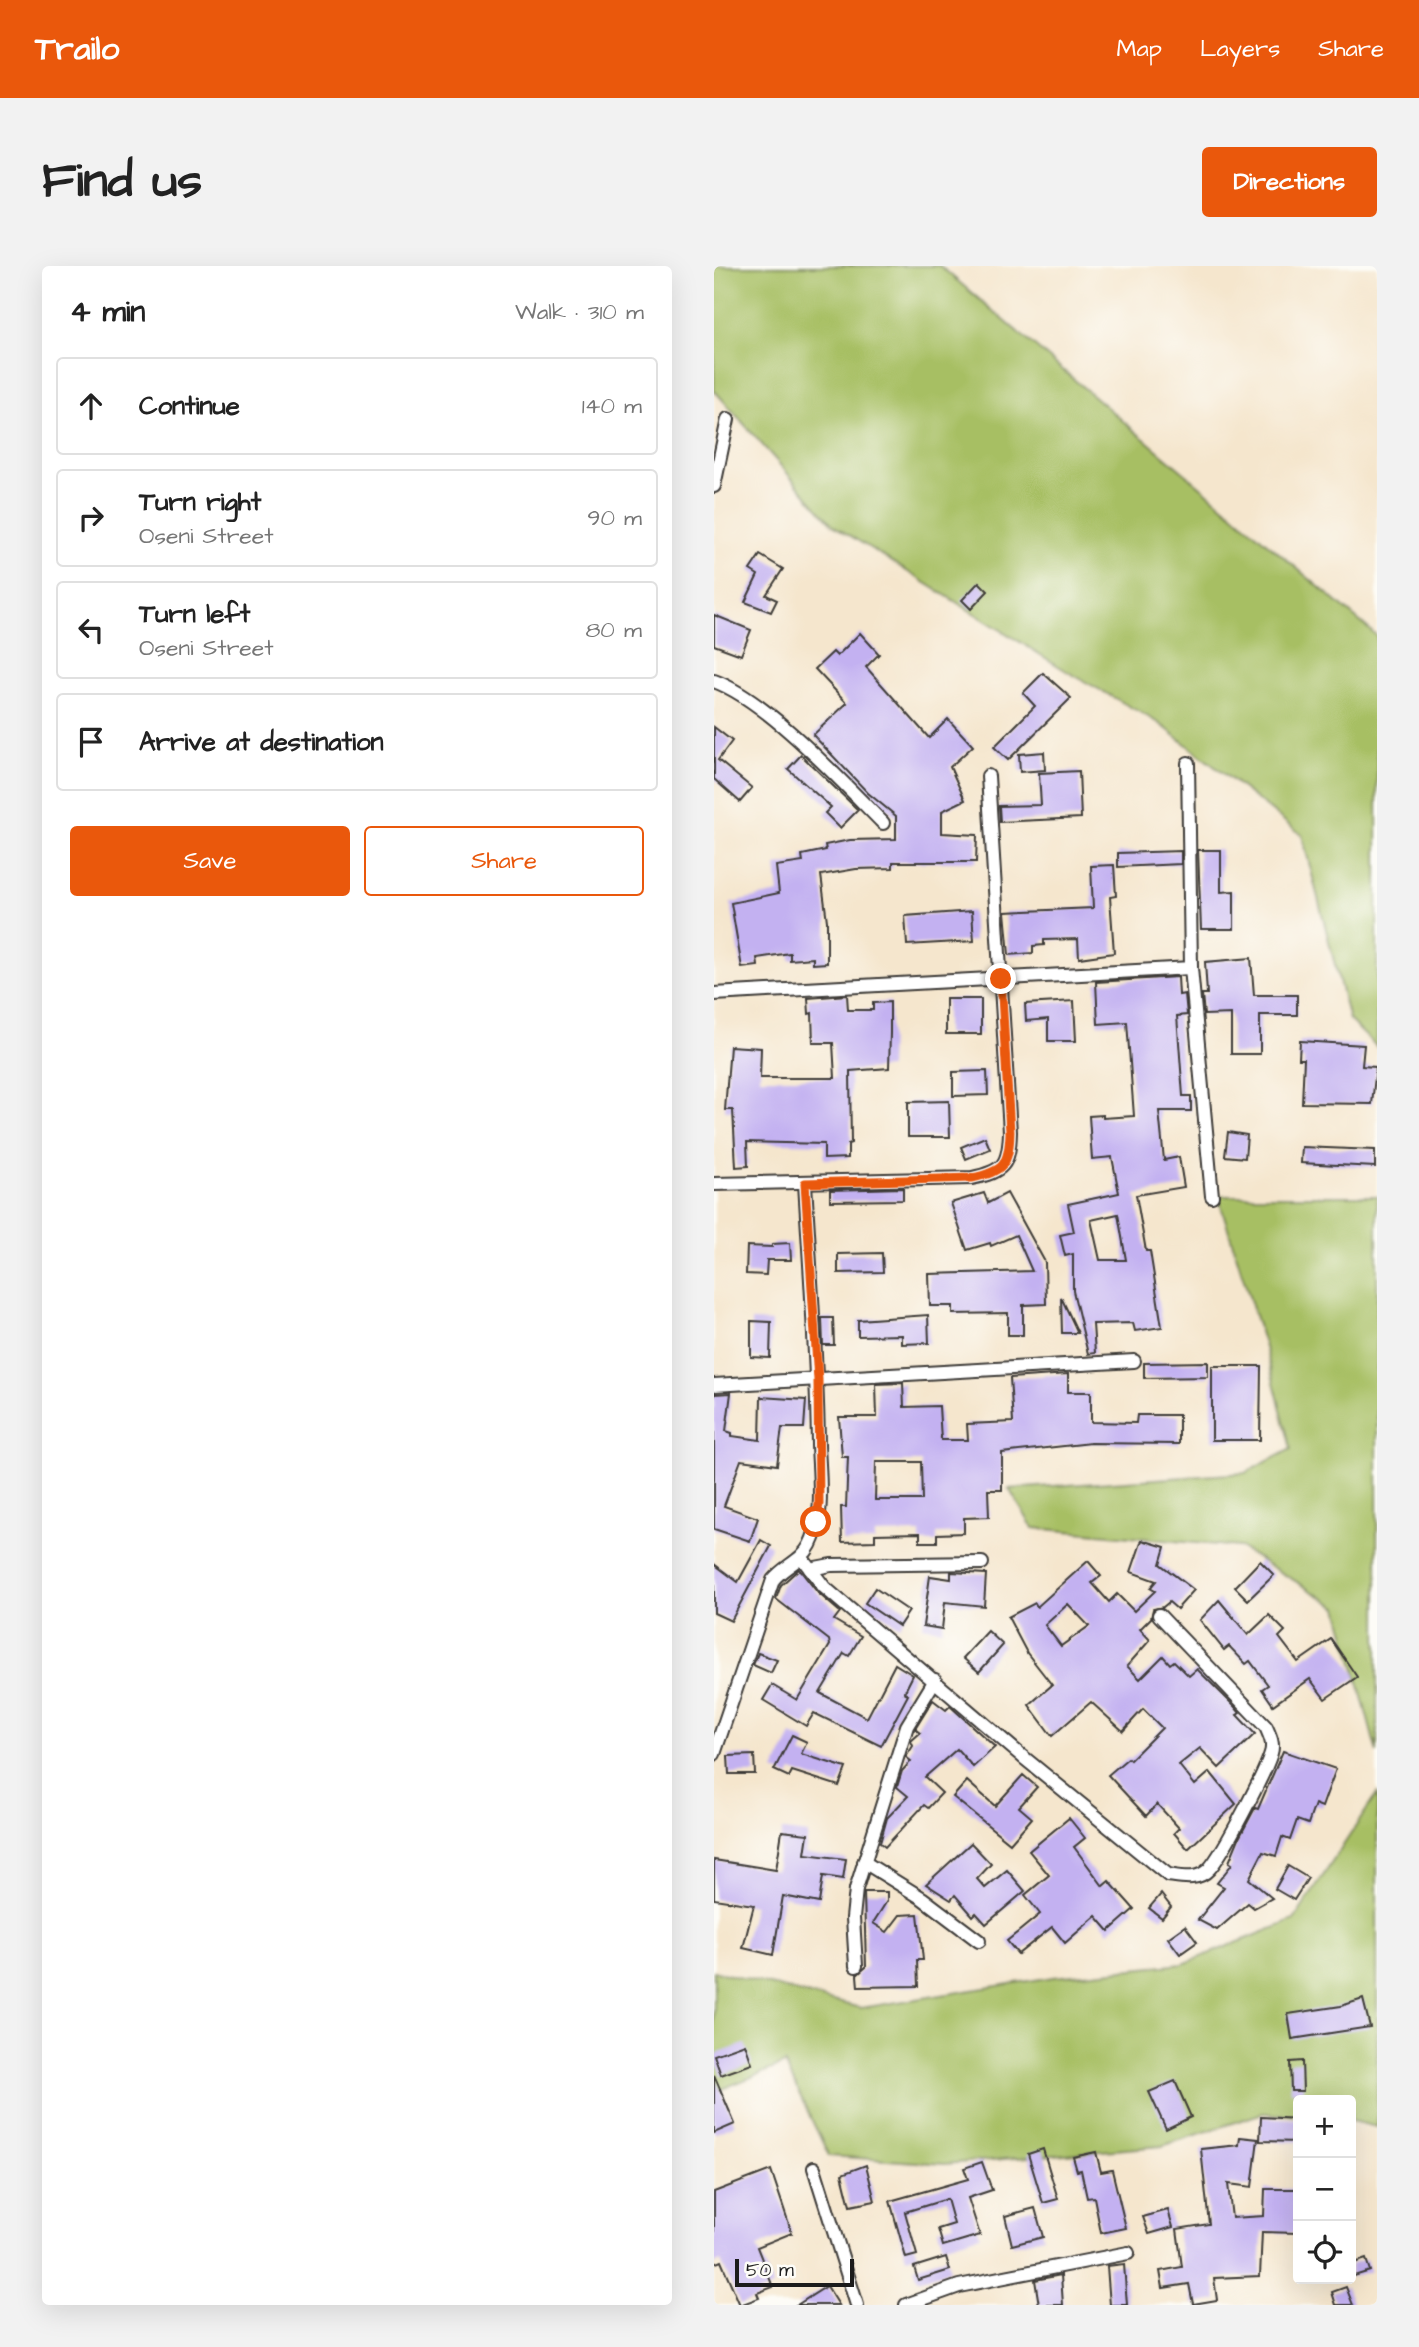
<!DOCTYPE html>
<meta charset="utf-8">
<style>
:root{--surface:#fff;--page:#f2f2f2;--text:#222;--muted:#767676;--line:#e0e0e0;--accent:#ea580c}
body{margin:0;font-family:"Architects Daughter",sans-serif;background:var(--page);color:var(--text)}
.controls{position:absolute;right:21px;bottom:21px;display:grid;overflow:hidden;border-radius:7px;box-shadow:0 7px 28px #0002}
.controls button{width:63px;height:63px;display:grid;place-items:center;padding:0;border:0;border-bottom:2px solid var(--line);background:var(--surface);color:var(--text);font:35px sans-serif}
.scale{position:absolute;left:21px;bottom:18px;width:119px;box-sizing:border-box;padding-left:7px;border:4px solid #1c1c1c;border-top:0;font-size:19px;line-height:24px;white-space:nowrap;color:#1c1c1c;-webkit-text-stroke:5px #fdfcf7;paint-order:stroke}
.stop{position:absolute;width:21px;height:21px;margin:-16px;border:5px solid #ea580c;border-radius:50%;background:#fff}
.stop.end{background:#ea580c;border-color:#fff;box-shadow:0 2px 7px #0008}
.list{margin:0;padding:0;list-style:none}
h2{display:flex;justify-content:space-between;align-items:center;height:91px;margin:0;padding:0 28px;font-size:30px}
h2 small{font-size:23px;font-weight:400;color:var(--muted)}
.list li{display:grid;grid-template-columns:46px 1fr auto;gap:21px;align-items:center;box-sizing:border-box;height:98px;margin:0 14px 14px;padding:0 14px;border:2px solid var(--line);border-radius:7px}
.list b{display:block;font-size:26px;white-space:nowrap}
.list p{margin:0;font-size:23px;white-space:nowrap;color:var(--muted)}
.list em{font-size:23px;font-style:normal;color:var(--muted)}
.actions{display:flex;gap:14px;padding:21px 28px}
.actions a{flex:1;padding:16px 0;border:2px solid var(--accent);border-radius:7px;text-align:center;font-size:24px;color:var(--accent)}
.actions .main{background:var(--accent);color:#fff}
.icon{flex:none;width:38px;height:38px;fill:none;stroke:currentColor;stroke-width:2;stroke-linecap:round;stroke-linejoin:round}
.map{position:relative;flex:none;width:663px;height:2039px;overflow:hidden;border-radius:7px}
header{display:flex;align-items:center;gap:42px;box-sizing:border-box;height:98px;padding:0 35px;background:var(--accent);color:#fff}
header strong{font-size:33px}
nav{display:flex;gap:38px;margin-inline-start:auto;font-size:24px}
.intro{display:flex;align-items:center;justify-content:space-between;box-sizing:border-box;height:168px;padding:0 42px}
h1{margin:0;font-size:49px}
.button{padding:18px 32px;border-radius:7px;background:var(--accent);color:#fff;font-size:24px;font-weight:700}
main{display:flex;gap:42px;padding:0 42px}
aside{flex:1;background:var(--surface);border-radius:7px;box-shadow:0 7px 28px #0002}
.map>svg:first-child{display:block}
.green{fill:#a7bf64;stroke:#626e40;stroke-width:2}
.building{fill:#c3b1f1;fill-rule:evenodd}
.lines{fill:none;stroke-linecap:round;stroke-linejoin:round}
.minor-casing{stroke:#3d3a37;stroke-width:16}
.minor{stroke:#fff;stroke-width:12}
.route{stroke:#ea580c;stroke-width:9}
</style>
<header>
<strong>Trailo</strong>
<nav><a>Map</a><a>Layers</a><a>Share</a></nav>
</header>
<div class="intro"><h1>Find us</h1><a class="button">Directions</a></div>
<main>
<aside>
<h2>4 min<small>Walk · 310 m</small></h2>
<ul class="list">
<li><svg class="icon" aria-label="ahead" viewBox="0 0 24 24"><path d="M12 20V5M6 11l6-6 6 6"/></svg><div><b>Continue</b></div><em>140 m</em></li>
<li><svg class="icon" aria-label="right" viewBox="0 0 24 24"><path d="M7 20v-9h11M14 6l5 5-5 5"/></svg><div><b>Turn right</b><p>Oseni Street</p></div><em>90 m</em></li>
<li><svg class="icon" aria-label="left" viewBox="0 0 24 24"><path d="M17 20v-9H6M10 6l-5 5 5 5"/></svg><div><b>Turn left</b><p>Oseni Street</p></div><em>80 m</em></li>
<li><svg class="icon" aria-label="arrive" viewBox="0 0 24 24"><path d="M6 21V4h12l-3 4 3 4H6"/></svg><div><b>Arrive at destination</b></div></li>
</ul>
<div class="actions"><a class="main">Save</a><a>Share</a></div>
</aside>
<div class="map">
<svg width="663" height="2039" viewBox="0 0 663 2039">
<rect width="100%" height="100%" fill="#fdfcf7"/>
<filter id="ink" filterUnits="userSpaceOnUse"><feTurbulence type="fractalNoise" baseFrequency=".0143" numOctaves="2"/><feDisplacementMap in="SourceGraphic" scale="14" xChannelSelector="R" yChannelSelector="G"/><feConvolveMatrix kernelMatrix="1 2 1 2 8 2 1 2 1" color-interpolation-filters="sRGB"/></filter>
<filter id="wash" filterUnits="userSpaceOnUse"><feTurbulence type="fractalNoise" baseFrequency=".00686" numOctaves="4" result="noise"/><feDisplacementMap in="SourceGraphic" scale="28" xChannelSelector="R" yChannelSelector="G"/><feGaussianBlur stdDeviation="1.57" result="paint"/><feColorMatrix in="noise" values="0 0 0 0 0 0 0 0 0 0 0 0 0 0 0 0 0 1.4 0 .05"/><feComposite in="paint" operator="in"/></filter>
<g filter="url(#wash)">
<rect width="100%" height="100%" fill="#f5e6cd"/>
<g class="green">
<path d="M0,0h226l437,370v411l-28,-27 -47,-185 -143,-112 -91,-51 -235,-147 -119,-135z"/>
<path d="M504,930h159v557l-39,-146 -99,-60 -206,-19 -24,-39 236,-16 46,-24 -25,-98z"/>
<path d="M663,1528v333l-26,-6v-21h-53v16l-35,-3 -101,33 -217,18 -116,-8 -44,-92 -71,28v-121l147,37 192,-31 130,-13 111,-44z"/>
</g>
<g id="blocks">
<g class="building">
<path d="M46,289l23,14 -17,26 11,5 -6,12 -26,-10 13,-27 -8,-5z"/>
<path d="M265,316l9,9 -17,18 -9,-9z"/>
<path d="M0,349l37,15 -10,25 -27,-10z"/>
<path d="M146,367l19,21 -13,13 63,71 19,-19 25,27 -23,21 15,33 -23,11v22l35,2 -1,27h-83v6l-37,1 -35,6 6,46v42l-14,1v-6l-23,2v-7l-33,5 1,8 -16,2 -11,-65 48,-10 -3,-27 27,-4 -1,-7 24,-5 -1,-5 25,-5 46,-1v-23l-28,-23 -55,-58 34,-32 -32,-34 18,-17 4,4z"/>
<path d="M329,407l28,25 -63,62 -14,-13 41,-41 -12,-13z"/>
<path d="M0,461l18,14 -14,19 34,28 -12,14 -26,-23z"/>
<path d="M330,486l1,18 -25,2 -1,-18z"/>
<path d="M87,489l57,55 -18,18 -15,-15 6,-6 -43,-38z"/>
<path d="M365,505l2,47 -81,4 -1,-16 42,-1 -2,-32z"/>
<path d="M484,584h23v42l13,-1v38h-33z"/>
<path d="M467,585v13l-63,3v-14z"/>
<path d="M400,599l2,31 -6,1 4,56 -35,5 -1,-19 -34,1v5l-11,1v7l-24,2 -4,-43 88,-4 -2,-42z"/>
<path d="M258,645l2,30 -67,4 -2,-29z"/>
<path d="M537,692l3,37h43v20h-37v39h-29v-40l-27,1 -2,-21h5l-2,-32z"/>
<path d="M464,711l1,18 6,-1 2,21 -10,1 6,80h8v15h-32l5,49 15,-3 5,30 -48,8 10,56h4l12,76 -27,4 -2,-8 -40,1 2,29 -7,1 -15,-63v-37l-8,2 -5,-21 14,-3 -6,-28 51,-11 -7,-36 -20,2 -3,-43 14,-1v3l31,-2 -7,-94 -29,2 -2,-42zM404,948l8,46h-26l-9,-40z"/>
<path d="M133,729l1,15h25v-7l17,-1v31l-1,35 -39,3 1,72 -3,1v14l-24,1v-15l-77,-2 1,24 -12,1 -3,-57h-8l5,-64 31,2 -1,30h75l-2,-35h-20l-1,-30 -3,1 -1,-16z"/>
<rect x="232" y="733" width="35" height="35"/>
<path d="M360,735l2,40h-28v-22l-22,2 -1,-17z"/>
<path d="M586,775l64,4 -2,21 14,1 -4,37 -70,-1 2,-44h-5z"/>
<path d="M273,805l1,24 -35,1v-24z"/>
<path d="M235,835l1,36h-42v-35z"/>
<path d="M514,866l19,3 -2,23 -20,-2z"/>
<path d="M271,871l5,12 -24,10 -5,-12z"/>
<path d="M588,881l73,3v17l-74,-4z"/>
<path d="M189,922v12l-73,1v-11z"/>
<path d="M270,927l4,10 19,-10 38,69 1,42 -23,1v30h-15v-22l-55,1v-8h-23l-1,-32 103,-3 -16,-36 -25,11 -1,-3 -23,7 -16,-47z"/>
<path d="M76,977l1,17h-24l-1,15 -20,-1 1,-28 25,1v-3z"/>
<path d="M168,987l1,19 -45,1v-19z"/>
<path d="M347,1031l17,36h-16z"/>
<path d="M214,1049l1,28 -27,1v-9l-44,1v-16z"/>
<path d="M108,1052h11l1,27h-11z"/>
<path d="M37,1055l20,1 -1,36 -19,-1z"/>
<path d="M494,1096v15l-64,1v-15z"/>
<path d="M498,1100h49l-1,74h-48z"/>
<path d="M354,1108v18h23v30l45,1 1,-8h42v29l-88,-1 -89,10v37h-14l1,27 -25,1v15l-27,1v8h-17v-9l-45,1v7l-33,1 -1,-35h5l2,-50h-6l-3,-40h38l-1,-33 27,-1 1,24 35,-1 2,34h27l-1,-16 46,-2 -3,-44zM162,1196h45l1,38h-47z"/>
<path d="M17,1127l-5,38 6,2v3l28,4 1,-43 45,3 -2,28h-22l-5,37 -36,-5 -17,46 34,12 -8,23 -36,-12v-135z"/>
<path d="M47,1274l10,6 -40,75 -17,-8v-49l24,18z"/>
<path d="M428,1274l23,7 -5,17 34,26 -17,19 -8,-7 -6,5 -10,2 -2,9 -11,11 10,11 -23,26 13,13 23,-23 7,8 4,-3 15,15 8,-7 38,38 5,6 -3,2 18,19 -36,34 -19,-20 -21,17 16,20 15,-13 26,32 -48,45 -14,-16 5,-5 -22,-24 -11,12 -38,-41 20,-17 2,2 32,-32 -19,-19 -20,22 -32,-29 -39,34 -23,-31 23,-20 -25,-32 -19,-36 27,-14 2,4 51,-46 13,15 -9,7 17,19 8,-8 17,17 21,-20 -5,-3 6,-7 -25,-9zM354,1338l21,22 -28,20 -16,-21z"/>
<path d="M546,1295l14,14 -26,25 -13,-13z"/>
<path d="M85,1303l19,24 22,19 -6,8 27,16 -12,20 -5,-3 -24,40 47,25 28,-54 18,11 -9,18 4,2 -27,51 -67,-33 -8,13 -43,-26 9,-15 25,15 33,-55 -1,-5 -53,-41 5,-14z"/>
<path d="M237,1306l35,2 -2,32 -39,-4 -3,27 -19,-3 7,-50 21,3z"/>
<path d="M161,1322l34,23 -10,15 -34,-23z"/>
<path d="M505,1334l29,35 21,-20 16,16 -6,6 19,25 33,-23 26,38 -32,22 -15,-20 -37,26 -11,-16 6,-4 -18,-24 -4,3 -17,-18 -5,4 -24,-30z"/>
<path d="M274,1365l15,14 -24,27 -16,-14z"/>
<path d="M44,1387l19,7 -6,13 -18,-8z"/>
<path d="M219,1434l13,10 4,-4 45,41 -22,20 -16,-18 -32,28 17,16 -14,15 -4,-3 -39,42 -5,-4 7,-25 21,-22 -11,-9 5,-16 9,-10 -5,-4 7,-11 -2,-5 9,-8 -5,-4z"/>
<path d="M78,1469l15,7 -6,12 45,14 -7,18 -47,-15 -3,6 -15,-7z"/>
<path d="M569,1485l53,18 -9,24 -5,14 -7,-3 -7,20 -11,-4 -7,20 -8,-3 -6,19 -13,-4 -14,27 23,19 -18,10 -6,-5 -31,27 -19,-10 26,-33 -7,-4 15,-19 -3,-2 10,-24 16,-30 3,1z"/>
<path d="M40,1489l1,19h-26l-1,-18z"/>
<path d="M309,1509l14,12 -18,20 13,11 -22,25 -57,-46 14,-16 28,25z"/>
<path d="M355,1552l16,20 -11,9 29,39 6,-5 25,28 -25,22 -13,-15 -31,27 -13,-16 -34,27 -11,-13 33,-27 -15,-19 24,-20 -20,-24z"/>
<path d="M68,1565l26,3 -3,20 41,5 -3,20 -20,-3 -4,27 -36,-7 -10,59 -30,-7 11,-43 -40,-6v-39l62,10z"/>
<path d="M257,1577l20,21 -14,15 8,9 22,-18 18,21 -39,33 -10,-11 -3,3 -18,-21 -4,5 -25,-16z"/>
<path d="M574,1600l20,12 -14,22 -19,-11z"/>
<path d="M150,1626h23v9l-14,22 14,9 13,-17 18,-1 5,46h-6l1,26 -60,1 -1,-12 9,-8z"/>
<path d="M447,1628l10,13 -9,11 -13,-10z"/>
<path d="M471,1660l12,16 -17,12 -12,-16z"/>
<path d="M649,1733l7,28 -78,12 -4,-25 53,-8z"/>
<path d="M31,1778l7,20 -31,11 -7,-20z"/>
<path d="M588,1795l1,30h-12l-1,-29z"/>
<path d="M0,1809l21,49 -21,9z"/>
<path d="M461,1815l16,36 -25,12 -17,-37z"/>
<path d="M547,1851l37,2v23l-38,-1z"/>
<path d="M526,1871l18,2 -6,48 -24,-3 4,34 32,-2 1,-27h33v44l-36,-1 -2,44 -46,2 3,22 -24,4 -4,-20 -26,4 -3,-17 22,-4 -5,-38 32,-5 -8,-75 38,-4z"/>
<path d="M329,1883l15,50 -15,4 -15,-49z"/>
<path d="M382,1886l5,20 11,-2 14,58 -25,5 -7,-36 -7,1 -6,-28 -4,1 -4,-14z"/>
<path d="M268,1896l10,28 -24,8 12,37 -37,11 -5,-17 16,-5 -7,-25 -42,13 12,43 -11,3 -16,-57 78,-22 -4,-11z"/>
<path d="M152,1899l9,36 -25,5 -8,-32z"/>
<path d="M57,1904l21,63 -35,14 16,40 -16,6 2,5 -19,7 -19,-44 -7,3v-72z"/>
<path d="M321,1942l8,29 -31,8 -7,-29z"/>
<path d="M454,1944l5,17 -24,7 -6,-17z"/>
<path d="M232,1991l4,13 -32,10 -4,-13z"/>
<path d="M652,1993l4,12 -19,6v-13z"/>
<path d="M410,1998l3,41h-17l-3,-39z"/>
<path d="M347,2009l2,30h-24l-4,-25z"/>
<path d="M113,2020l12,19h-42z"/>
<path d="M632,2021l7,18h-17l-4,-13z"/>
</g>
</g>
</g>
<g filter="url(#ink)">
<use href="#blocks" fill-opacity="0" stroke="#3d3a37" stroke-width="2"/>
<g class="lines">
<g class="minor-casing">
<g id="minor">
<path d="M0,220l14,-67"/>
<path d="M0,415c53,19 128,101 169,142"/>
<path d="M477,702l21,228"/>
<path d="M0,728l477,-26 -3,-205"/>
<path d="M0,918l258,-6c32,-7 37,-13 38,-46l-22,-356"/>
<path d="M0,1119l420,-24"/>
<path d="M88,1292l22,29 199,170 145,118c14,2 30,6 41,-6 14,-15 56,-96 62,-116 3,-9 -1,-17 -5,-26l-107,-112"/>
<path d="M96,1303l21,-4 151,-2"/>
<path d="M0,1488l59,-174c11,-14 29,-19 37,-35 15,-29 9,-69 8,-101 -1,-87 -8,-174 -13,-261"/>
<path d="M150,1596l58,36 57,43"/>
<path d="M142,1700l-3,-48 3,-29 51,-163 28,-46"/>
<path d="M100,1902l43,137"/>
<path d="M192,2039l53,-19 169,-33"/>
</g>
</g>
<use href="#minor" class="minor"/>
</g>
</g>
<g class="lines" filter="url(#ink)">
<path class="route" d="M102,1256l3,-18 -1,-124 -13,-197 167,-5c32,-7 37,-13 38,-46l-9,-153"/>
</g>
</svg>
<div class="controls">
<button>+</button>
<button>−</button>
<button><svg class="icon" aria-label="locate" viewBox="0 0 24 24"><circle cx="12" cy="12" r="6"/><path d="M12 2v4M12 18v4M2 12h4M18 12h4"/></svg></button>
</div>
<div class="scale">50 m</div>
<div class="stop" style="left:102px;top:1256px"></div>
<div class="stop end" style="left:287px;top:713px"></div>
</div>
</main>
